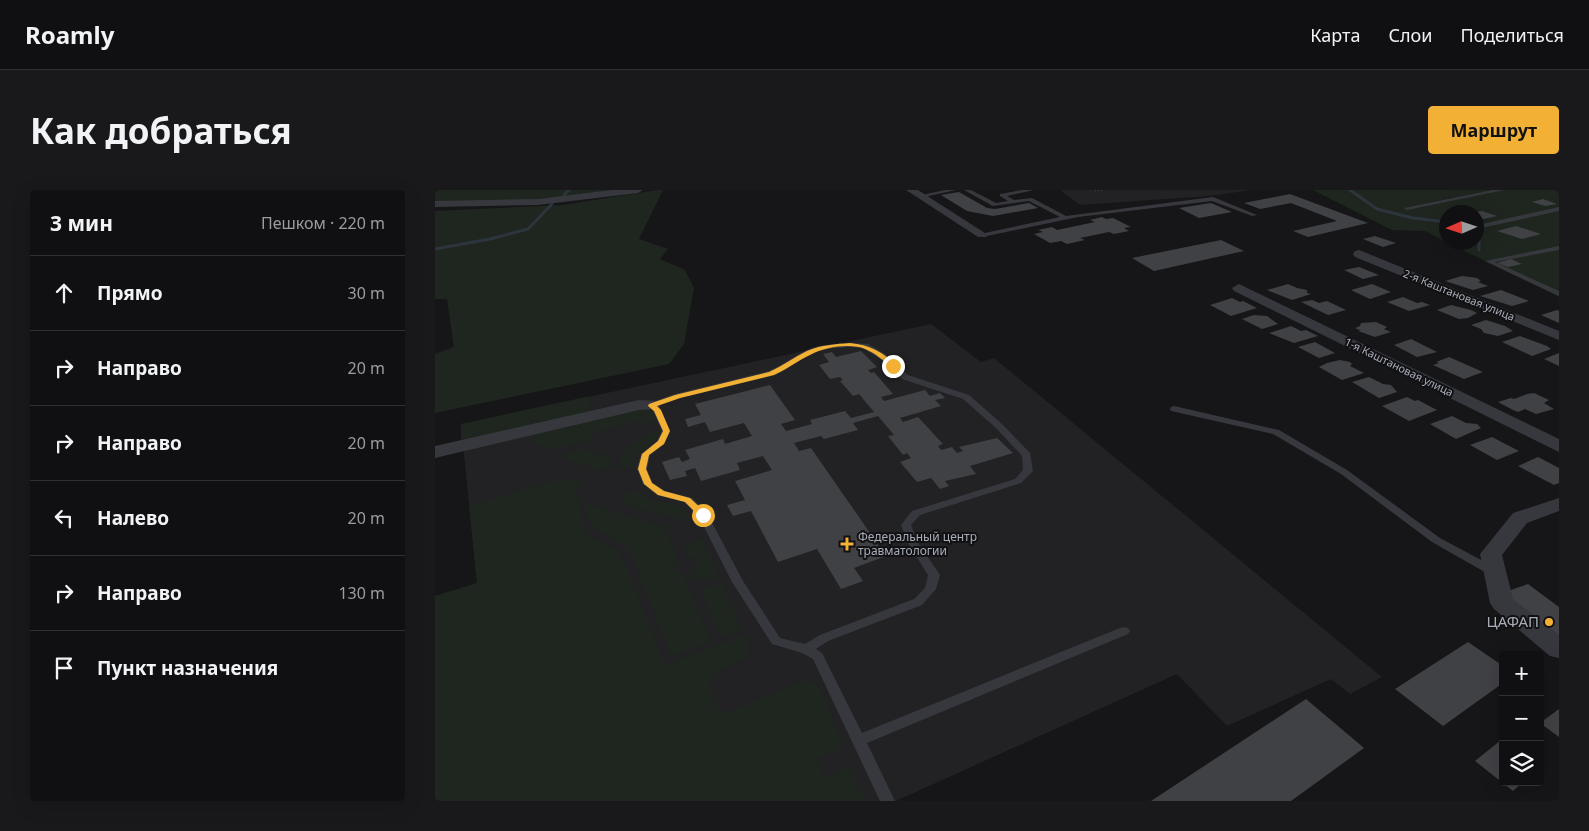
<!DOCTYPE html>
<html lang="ru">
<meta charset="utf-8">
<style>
:root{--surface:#101012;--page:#19191b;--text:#f1f3f6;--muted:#9c9d9f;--line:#303032;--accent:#f2b134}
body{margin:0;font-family:"Noto Sans",sans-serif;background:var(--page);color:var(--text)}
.controls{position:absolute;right:15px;bottom:15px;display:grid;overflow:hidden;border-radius:5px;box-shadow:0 5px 20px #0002}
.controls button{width:45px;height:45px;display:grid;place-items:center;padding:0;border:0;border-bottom:1px solid var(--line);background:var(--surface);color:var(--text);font:25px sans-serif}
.compass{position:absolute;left:1004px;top:15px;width:45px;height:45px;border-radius:50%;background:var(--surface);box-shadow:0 5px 20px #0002;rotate:267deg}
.stop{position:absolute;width:15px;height:15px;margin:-11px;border:4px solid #f2b134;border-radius:50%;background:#fff}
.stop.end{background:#f2b134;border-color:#fff;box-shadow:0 1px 5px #0008}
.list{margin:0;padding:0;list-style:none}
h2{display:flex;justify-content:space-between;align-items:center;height:65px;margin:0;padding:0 20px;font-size:21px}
h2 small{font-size:16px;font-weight:400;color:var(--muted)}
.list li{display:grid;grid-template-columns:32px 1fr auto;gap:15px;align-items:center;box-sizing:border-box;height:75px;padding:0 20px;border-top:1px solid var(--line)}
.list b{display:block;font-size:19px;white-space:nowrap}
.list em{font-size:16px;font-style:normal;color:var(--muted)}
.icon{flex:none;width:28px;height:28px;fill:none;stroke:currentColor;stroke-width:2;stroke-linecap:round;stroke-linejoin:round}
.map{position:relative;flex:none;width:1124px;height:611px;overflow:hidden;border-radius:5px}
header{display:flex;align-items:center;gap:30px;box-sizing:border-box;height:70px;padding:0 25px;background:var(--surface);border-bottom:1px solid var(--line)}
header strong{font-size:24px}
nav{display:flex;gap:28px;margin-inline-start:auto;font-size:18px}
.intro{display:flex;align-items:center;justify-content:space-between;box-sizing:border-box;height:120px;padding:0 30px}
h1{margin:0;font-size:35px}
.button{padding:12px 22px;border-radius:5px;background:var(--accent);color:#111;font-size:18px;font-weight:700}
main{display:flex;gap:30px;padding:0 30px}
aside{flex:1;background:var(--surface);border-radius:5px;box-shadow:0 5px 20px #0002}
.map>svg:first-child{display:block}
.built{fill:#222225}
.green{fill:#1e261f}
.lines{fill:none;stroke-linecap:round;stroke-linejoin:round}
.stream{stroke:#2c353c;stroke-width:3}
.building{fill:#404145}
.path{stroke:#3d3f44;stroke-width:2;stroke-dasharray:1 2;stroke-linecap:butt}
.service{fill:#37383d;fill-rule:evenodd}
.minor{fill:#37383d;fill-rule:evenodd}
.route{fill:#f2b134}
.poi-dot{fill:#f2b134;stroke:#111113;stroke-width:2}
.labels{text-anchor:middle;stroke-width:4;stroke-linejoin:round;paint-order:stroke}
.far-street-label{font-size:11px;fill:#a8adb8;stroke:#111113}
.poi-label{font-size:12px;fill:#a8adb8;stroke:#111113;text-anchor:start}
.near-poi-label{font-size:15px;fill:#a8adb8;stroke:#111113;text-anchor:end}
</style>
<header>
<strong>Roamly</strong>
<nav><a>Карта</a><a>Слои</a><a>Поделиться</a></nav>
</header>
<div class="intro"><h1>Как добраться</h1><a class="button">Маршрут</a></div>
<main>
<aside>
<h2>3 мин<small>Пешком · 220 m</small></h2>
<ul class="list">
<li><svg class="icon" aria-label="ahead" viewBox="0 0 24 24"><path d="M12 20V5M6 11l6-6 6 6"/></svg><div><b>Прямо</b></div><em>30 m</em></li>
<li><svg class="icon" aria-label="right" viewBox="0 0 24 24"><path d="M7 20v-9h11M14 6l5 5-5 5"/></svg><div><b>Направо</b></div><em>20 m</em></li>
<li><svg class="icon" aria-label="right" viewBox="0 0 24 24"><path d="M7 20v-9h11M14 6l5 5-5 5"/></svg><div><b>Направо</b></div><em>20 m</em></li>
<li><svg class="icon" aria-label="left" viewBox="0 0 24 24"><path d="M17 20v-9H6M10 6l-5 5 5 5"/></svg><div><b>Налево</b></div><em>20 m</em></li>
<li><svg class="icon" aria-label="right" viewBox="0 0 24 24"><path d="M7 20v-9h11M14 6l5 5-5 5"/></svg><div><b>Направо</b></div><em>130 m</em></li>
<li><svg class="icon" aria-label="arrive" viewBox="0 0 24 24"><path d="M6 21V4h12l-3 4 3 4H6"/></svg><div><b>Пункт назначения</b></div></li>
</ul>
</aside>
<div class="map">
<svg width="1124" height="611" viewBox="0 0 1124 611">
<rect width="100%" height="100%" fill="#161618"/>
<g class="built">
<path d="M625,0h192l-43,6 -129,9z"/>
<path d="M496,134l50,38 13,-4 388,319 -32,17 -19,-15 -104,47 -50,-52 -281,127h-461v-205l42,-13 -16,-159z"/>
</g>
<g class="green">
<path d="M0,0h193l-103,10 -90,2z"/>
<path d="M222,0h6l-24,49 29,10 -8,10 25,11 9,18 -10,56 -15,20 -234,49v-59l19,-7 -7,-48h-12v-88l128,-6z"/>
<path d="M878,0h246v107l-111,-54 29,-1v-30h-30l-1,30 -21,-11 -33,-1z"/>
<path d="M151,207l3,3 1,7 -5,5 -8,3 -116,25v-16z"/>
<path d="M206,218l10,2 6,11 -12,4 -7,-4 -14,3 -5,5 -6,-2 -14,4 -13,10 -30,8 -22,-4v-12l17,-4h16l3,-5 20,-4 5,2 10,-7z"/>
<path d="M226,240v5l-25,20 1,11 -16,3 -2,-14 30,-22z"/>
<path d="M148,258l28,12v6l-13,4 -40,-14z"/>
<path d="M123,290h26l-7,7 -2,9 5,5 -1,5 4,20 7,12 27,12 9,14 39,101 79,-30 6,11 -4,12 -34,17 -3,8 8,25 7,5 82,-33 11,3 24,55 -2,11 -22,10 8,19 23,-11 19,34h-432v-205l42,-13 -8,-78z"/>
<path d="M203,300l10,9 33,7 11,10 -12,4 -40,-11 -16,-7 -2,-8z"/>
<path d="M149,313l81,24 14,35 -6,4 2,5h7l28,71 -39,14 -43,-108 -36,-21z"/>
<path d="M268,348l16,39c-8,2 -15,0 -22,3l-5,-12 6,-5 -1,-4 -9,-1 -4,-8 6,-7z"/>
<path d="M286,392l21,48 -21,8 -20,-49z"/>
</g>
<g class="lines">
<g class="stream">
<path d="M915,0l27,19 36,9 34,4"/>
<path d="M129,5l5,-5"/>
<path d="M1042,48l2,1v11"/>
<path d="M0,59l55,-10 38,-10 24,-25"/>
</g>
</g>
<g class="building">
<path d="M524,2l28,16 8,1 34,-6 9,5 -45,8 -26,-5 -26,-16z"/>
<path d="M855,4l78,29 -60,14 -15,-6 44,-10 -46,-18 -31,6 -16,-6z"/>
<path d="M1108,9l14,5 -12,2 -13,-4z"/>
<path d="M776,13l21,9 -33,6 -20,-10z"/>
<path d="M1047,21l15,5 -13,3 -7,-3v-4z"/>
<path d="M667,27l4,2 7,-1 18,9 -7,1 5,3 -15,3 -5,-2 -29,6 5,2 -18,4 -6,-3 -11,2 -16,-9 9,-2 -5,-2 14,-3 5,3 38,-8 -5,-2z"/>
<path d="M1081,36l25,8 -19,5 -25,-8z"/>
<path d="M940,46l21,7 -13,4 -20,-8z"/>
<path d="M786,50l23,11 -90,20 -22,-13z"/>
<path d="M1076,69l11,5 -14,3 -11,-4z"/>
<path d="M924,77l20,8 -16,4 -19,-9z"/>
<path d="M1027,86l15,2 4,3 -3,1 10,4 -15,4 -28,-9z"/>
<path d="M853,94l9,4 10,2v3l4,1 -19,6 -25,-10z"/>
<path d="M937,94l19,8 -21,7 -19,-9z"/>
<path d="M1066,100l28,11 -17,5 -32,-10z"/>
<path d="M968,107l14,6 5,-1 8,3 -21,6 -22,-9z"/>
<path d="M797,108l8,4 3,-1 14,7 -26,8 -21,-11z"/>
<path d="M877,110l7,3 8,-2 19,9 -18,5 -27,-13z"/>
<path d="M1016,115l20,5 6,3 -9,5 -9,1 -22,-9z"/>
<path d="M1122,120l2,1v12l-18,-8z"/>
<path d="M819,125l13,1 11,8 -16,5 -20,-10z"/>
<path d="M1051,130l19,6 8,5 -15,5 -14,-3 -3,-4 -10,-4z"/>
<path d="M941,132l11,5 -3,2 7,3 -16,5 -17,-6h3l-6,-3 5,-2 1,-3z"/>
<path d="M856,136l10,5 5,-1 12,6 -24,7 -25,-10z"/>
<path d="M1085,146l27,10 4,3 -19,7 -30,-14z"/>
<path d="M976,149l26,13 -20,5 -23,-12z"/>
<path d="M880,152l20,11 -16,5 -21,-11z"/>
<path d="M426,161l16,16 -9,3 3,3 3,-1 19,22 -12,3 3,4 41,-11 5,6 10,-3 5,5 -10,2 6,6 -41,12 3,4 15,-5 25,27 -5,2 3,4 11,-3 5,6 6,-2 -4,-4 38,-9 16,15 -43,13 6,8 -31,7 4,5 -9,3 -9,-11 -14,4 -17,-20 11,-4 -4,-5 -4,2 -15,-19 6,-1 -16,-19 -25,7 5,7 -34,9 -3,-3 -27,7 5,8 12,-3 75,108 -32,12 9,13 -22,8 -24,-40 -39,13 -27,-51 -18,5 -6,-11 18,-5 -10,-19 37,-11 -9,-14 -26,7 3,7 -39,11 -6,-13 -10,3 2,5 -17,4 -8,-18 17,-5 3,5 8,-3 -5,-9 38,-11 2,5 27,-8 -8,-13 -34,9 -5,-10 -17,5 -3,-8 16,-4 -6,-11 75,-19 25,35 -14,4 5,7 26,-7 -2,-4 35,-9 6,7 23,-6 -15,-18 -6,2 -13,-15 3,-1 -3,-3 -10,2 -11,-14 10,-3 -6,-8 9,-2 4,5z"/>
<path d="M1124,163v13l-15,-7z"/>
<path d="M1014,167l34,15 -19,7 -31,-14 6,-2 -3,-1z"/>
<path d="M905,170l10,2 2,2 -2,2 14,7 -22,7 -23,-13 8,-4z"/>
<path d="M934,187l14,7 8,1 6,7 -18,6 -27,-16z"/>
<path d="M1099,203l15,7 -5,3 10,6 -18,5 -11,-5 -7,3 -5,-2 -15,-8 13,-4 3,1 13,-5z"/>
<path d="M972,207l8,4 3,-1 19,10 -28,11 -27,-15z"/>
<path d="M1017,226l14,7 11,1 4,4 -25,11 -26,-15z"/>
<path d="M1057,247l27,14 -22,9 -27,-15z"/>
<path d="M1103,267l21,11v15l-5,2 -36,-19z"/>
<path d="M1093,394l31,23v31l-57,-45z"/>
<path d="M1033,452l35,24v17l-60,43 -48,-37z"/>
<path d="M871,509l58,49 -73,53h-140z"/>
<path d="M1124,519v28l-19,-14z"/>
<path d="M1066,550l2,2v40h20l-10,9 -38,-30z"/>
</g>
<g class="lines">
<path class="path" d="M660,0h9"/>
<g class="service">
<path d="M510,0h11l-36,8 -3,-2z"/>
<path d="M529,0h7l25,13 12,-2 -8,-5v-2l22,-4h12l-27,6 7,4 18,-2 34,18 147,-19 44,18 -5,1 -40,-15 -134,16 -96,20 -3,-2 1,-1 80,-17 -31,-16 -36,5z"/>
<path d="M1058,0h11l-97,20 -3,-2z"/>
<path d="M1124,17v4l-82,18v-4z"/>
<path d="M1124,56v4l-64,12 64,29v5l-74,-35z"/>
<path d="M415,153l18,1 17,10 23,21 61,20 33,29 28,29 3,18 -12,12 -101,32 -9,10 7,18 22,32 -4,14 -14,16 -94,36 -12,8 6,4 40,80 258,-105 4,-1 4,1 2,3 -2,3 -261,109 28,58h-15l-67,-142 -11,-6 -30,-9 -40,-62 -33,-65 -15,-15 -27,-7 -14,-11 -6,-15 4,-15 16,-13 5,-10 -9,-20 -5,-6 1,-2 26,-9 94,-23c14,-6 25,-15 38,-21 14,-6 28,-6 43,-7zM415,157l13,1 16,10 23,21 61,20 33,29 26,28 1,14 -8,9 -103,32 -11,14 7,18 20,32 -3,13 -11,11 -94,36 -15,9 -25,-6 -37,-57 -36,-68 -15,-15 -27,-7 -13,-9 -5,-13 3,-14 14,-11 6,-13 -9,-21 -3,-4 23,-8 94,-23c14,-6 26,-17 39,-22 12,-5 24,-5 36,-6z"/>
<path d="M739,216l105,24 68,40 93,68 58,31 2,3 -2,3h-8l-58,-33 -91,-68 -68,-40 -102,-23 -1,-2 1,-2z"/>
</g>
<g class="minor">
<path d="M177,0h31l-5,3 -100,12 -103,2v-6l103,-2z"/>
<path d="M471,0h12l70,45 -2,2h-8z"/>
<path d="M924,60l200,81v9l-204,-83 -2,-3 2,-3z"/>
<path d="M804,94l320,155v13l-325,-161 -2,-3z"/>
<path d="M204,210l19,1 3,4 -3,4 -19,1 -204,48v-12z"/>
<path d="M1124,308v13l-32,12 -25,32 11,44 46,36v23l-9,-2 -56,-47 -4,-6 -10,-49 33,-41z"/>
</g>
</g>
<path class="route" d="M415,153c19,2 33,8 46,23l-5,1c-8,-7 -16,-14 -26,-18 -14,-6 -40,-2 -53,5 -14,6 -24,15 -38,21l-94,23 -23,8 4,4 9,21 -6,13 -15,11 -3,14 6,14 12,8 26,7 16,15v4h-6l-15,-15 -27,-7 -14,-11 -6,-15 4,-15 16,-13 5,-10 -9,-20 -6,-5 1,-2 26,-9 94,-23c14,-6 25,-15 38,-21 14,-6 29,-7 43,-8z"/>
<g class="poi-dot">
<path d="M409.5 346.5h5v5h5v5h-5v5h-5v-5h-5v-5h5z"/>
<circle cx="1114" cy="432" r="5"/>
</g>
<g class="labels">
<g class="far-street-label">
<text transform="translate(1024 105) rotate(22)" y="4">2-я Каштановая улица</text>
<text transform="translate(964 177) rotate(26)" y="4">1-я Каштановая улица</text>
</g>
<g class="poi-label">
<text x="423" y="351">Федеральный центр<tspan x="423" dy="14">травматологии</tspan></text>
</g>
<g class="near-poi-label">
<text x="1104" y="437">ЦАФАП</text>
</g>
</g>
</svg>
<div class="controls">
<button>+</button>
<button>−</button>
<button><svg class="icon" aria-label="layers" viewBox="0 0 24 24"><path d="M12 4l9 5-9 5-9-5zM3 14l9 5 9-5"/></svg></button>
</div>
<svg class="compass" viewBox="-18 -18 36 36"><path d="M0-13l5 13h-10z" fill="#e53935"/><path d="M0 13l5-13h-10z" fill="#9c9d9f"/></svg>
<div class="stop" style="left:268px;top:325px"></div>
<div class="stop end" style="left:458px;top:176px"></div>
</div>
</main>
